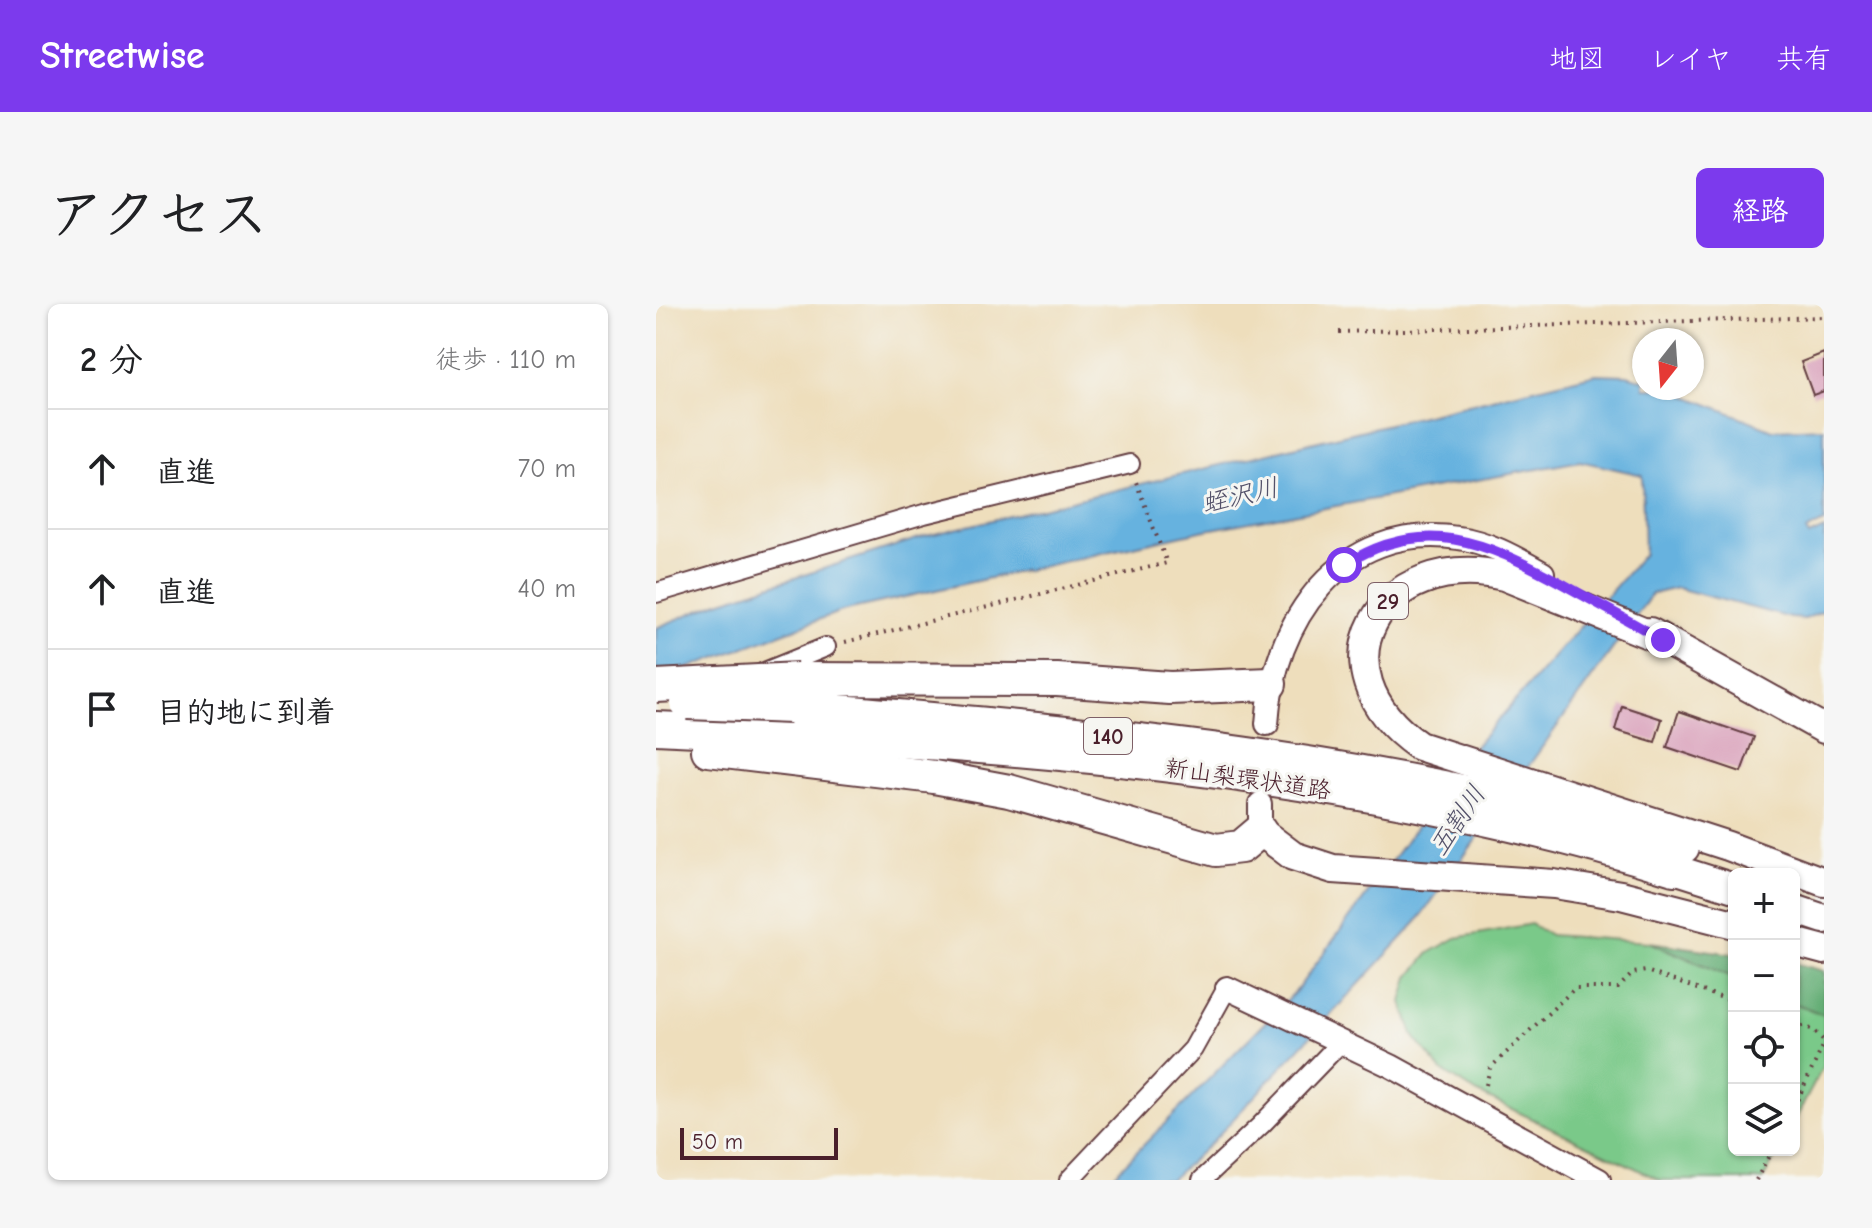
<!DOCTYPE html>
<html lang="ja">
<meta charset="utf-8">
<style>
:root{--surface:#fff;--page:#f6f6f6;--text:#202124;--muted:#757577;--line:#e0e0e0;--accent:#7c3aed}
body{margin:0;font-family:"Comic Neue","Klee One",sans-serif;background:var(--page);color:var(--text)}
.controls{position:absolute;right:24px;bottom:24px;display:grid;overflow:hidden;border-radius:12px;box-shadow:0 2px 6px #0004}
.controls button{width:72px;height:72px;display:grid;place-items:center;padding:0;border:0;border-bottom:2px solid var(--line);background:var(--surface);color:var(--text);font:40px sans-serif}
.compass{position:absolute;left:976px;top:24px;width:72px;height:72px;border-radius:50%;background:var(--surface);box-shadow:0 2px 6px #0004;rotate:197deg}
.scale{position:absolute;left:24px;bottom:20px;width:158px;box-sizing:border-box;padding-left:8px;border:4px solid #4a1f2b;border-top:0;font-size:22px;line-height:28px;white-space:nowrap;color:#4a1f2b;-webkit-text-stroke:6px #f6f6f2;paint-order:stroke}
.stop{position:absolute;width:24px;height:24px;margin:-18px;border:6px solid #7c3aed;border-radius:50%;background:#fff}
.stop.end{background:#7c3aed;border-color:#fff;box-shadow:0 2px 8px #0008}
.list{margin:0;padding:0;list-style:none}
h2{display:flex;justify-content:space-between;align-items:center;height:104px;margin:0;padding:0 32px;font-size:34px}
h2 small{font-size:26px;font-weight:400;color:var(--muted)}
.list li{display:grid;grid-template-columns:52px 1fr auto;gap:24px;align-items:center;box-sizing:border-box;height:120px;padding:0 32px;border-top:2px solid var(--line)}
.list b{display:block;font-size:30px;white-space:nowrap}
.list em{font-size:26px;font-style:normal;color:var(--muted)}
.icon{flex:none;width:44px;height:44px;fill:none;stroke:currentColor;stroke-width:2;stroke-linecap:round;stroke-linejoin:round}
.map{position:relative;flex:none;width:1168px;height:876px;overflow:hidden;border-radius:12px}
header{display:flex;align-items:center;gap:48px;box-sizing:border-box;height:112px;padding:0 40px;background:var(--accent);color:#fff}
header strong{font-size:38px}
nav{display:flex;gap:44px;margin-inline-start:auto;font-size:28px}
.intro{display:flex;align-items:center;justify-content:space-between;box-sizing:border-box;height:192px;padding:0 48px}
h1{margin:0;font-size:56px}
.button{padding:20px 36px;border-radius:12px;background:var(--accent);color:#fff;font-size:28px;font-weight:700}
main{display:flex;gap:48px;padding:0 48px}
aside{flex:1;background:var(--surface);border-radius:12px;box-shadow:0 2px 6px #0004}
.map>svg:first-child{display:block}
.green{fill:#7ac989;stroke:#62745a;stroke-width:2}
.forest{fill:#63ad75;stroke:#566650;stroke-width:2}
.water{fill:#66b2df;stroke:#586885;stroke-width:2}
.building{fill:#dca7bf}
.lines{fill:none;stroke-linecap:round;stroke-linejoin:round}
.minor-casing{stroke:#633c41;stroke-width:22}
.tertiary-casing{stroke:#633c41;stroke-width:26}
.primary-casing{stroke:#633c41;stroke-width:32}
.motorway-casing{stroke:#633c41;stroke-width:36}
.path{stroke:#633c41;stroke-width:4;stroke-dasharray:2 6;stroke-linecap:butt}
.minor{stroke:#fff;stroke-width:18}
.tertiary{stroke:#fff;stroke-width:22}
.primary{stroke:#fff;stroke-width:28}
.motorway{stroke:#fff;stroke-width:32}
.motorway-bridge-casing{stroke:#633c41;stroke-width:36;stroke-linecap:butt}
.motorway-bridge{stroke:#fff;stroke-width:32}
.route{stroke:#7c3aed;stroke-width:10}
.labels{text-anchor:middle;stroke-width:6;stroke-linejoin:round;paint-order:stroke}
.shield{fill:#f6f6f2;stroke:#7e6067;stroke-width:2}
.shield-label{font-size:22px;font-weight:bold;fill:#4a1f2b}
.street-label{font-size:24px;fill:#4a1f2b;stroke:#f6f6f2}
.water-label{font-size:26px;font-style:italic;fill:#54526a;stroke:#f6f6f2}
</style>
<header>
<strong>Streetwise</strong>
<nav><a>地図</a><a>レイヤ</a><a>共有</a></nav>
</header>
<div class="intro"><h1>アクセス</h1><a class="button">経路</a></div>
<main>
<aside>
<h2>2 分<small>徒歩 · 110 m</small></h2>
<ul class="list">
<li><svg class="icon" aria-label="ahead" viewBox="0 0 24 24"><path d="M12 20V5M6 11l6-6 6 6"/></svg><div><b>直進</b></div><em>70 m</em></li>
<li><svg class="icon" aria-label="ahead" viewBox="0 0 24 24"><path d="M12 20V5M6 11l6-6 6 6"/></svg><div><b>直進</b></div><em>40 m</em></li>
<li><svg class="icon" aria-label="arrive" viewBox="0 0 24 24"><path d="M6 21V4h12l-3 4 3 4H6"/></svg><div><b>目的地に到着</b></div></li>
</ul>
</aside>
<div class="map">
<svg width="1168" height="876" viewBox="0 0 1168 876">
<rect width="100%" height="100%" fill="#f6f6f2"/>
<filter id="ink" filterUnits="userSpaceOnUse"><feTurbulence type="fractalNoise" baseFrequency=".0125" numOctaves="2"/><feDisplacementMap in="SourceGraphic" scale="16" xChannelSelector="R" yChannelSelector="G"/><feConvolveMatrix kernelMatrix="1 2 1 2 8 2 1 2 1" color-interpolation-filters="sRGB"/></filter>
<filter id="wash" filterUnits="userSpaceOnUse"><feTurbulence type="fractalNoise" baseFrequency=".006" numOctaves="4" result="noise"/><feDisplacementMap in="SourceGraphic" scale="32" xChannelSelector="R" yChannelSelector="G"/><feGaussianBlur stdDeviation="1.8" result="paint"/><feColorMatrix in="noise" values="0 0 0 0 0 0 0 0 0 0 0 0 0 0 0 0 0 1.4 0 .05"/><feComposite in="paint" operator="in"/></filter>
<g filter="url(#wash)">
<rect width="100%" height="100%" fill="#eedebc"/>
<g class="green">
<path d="M875,620l19,11 99,7 85,34v174h45l-16,30h-103l-184,-88 -35,-22 -27,-33 -12,-35 7,-25 20,-24 27,-15z"/>
<path d="M1138,695l30,12v54l-30,57z"/>
</g>
<g class="forest">
<path d="M993,638l85,12v24z"/>
<path d="M1138,659l30,8v44l-30,-12z"/>
</g>
<path class="water" d="M940,70l31,1 17,5v8h23l106,42 51,-2v94l-18,9 3,5 15,-7v82l-19,8 -14,-1 -114,-30 -25,6 -236,329 -205,220 -41,37h-61l187,-189 182,-248 166,-189 -2,-79 -62,-14 -379,70 -359,80 -186,69v-52l60,-25 210,-67z"/>
<g id="blocks">
<g class="building">
<path d="M1168,49v38l-11,4 -12,-33z"/>
<path d="M966,402l40,13 -7,23 -40,-12z"/>
<path d="M1023,407l75,26 -13,35 -74,-25z"/>
</g>
</g>
</g>
<g filter="url(#ink)">
<use href="#blocks" fill-opacity="0" stroke="#633c41" stroke-width="2"/>
<g class="lines">
<g class="minor-casing">
<g id="minor">
<path d="M0,289l268,-79 206,-50"/>
<path d="M106,369l64,-26"/>
<path d="M413,876l124,-131 34,-61"/>
<path d="M546,876l59,-55 80,-83"/>
</g>
</g>
<g class="tertiary-casing">
<g id="tertiary">
<path d="M611,420c6,-103 74,-203 191,-186 31,4 58,20 85,35"/>
<path d="M604,527v-27"/>
<path d="M571,684l164,78 208,114"/>
</g>
</g>
<g class="primary-casing">
<g id="primary">
<path d="M994,328l174,97"/>
<path d="M1007,336l-159,-64c-125,-28 -195,94 -85,170l309,100 96,36"/>
<path d="M604,527l33,25 40,13 221,15 67,11 113,29"/>
<path d="M1018,565l60,19"/>
<path d="M1138,605l30,10"/>
<path d="M1138,638l30,8"/>
</g>
</g>
<g class="motorway-casing">
<g id="motorway">
<path d="M142,375l259,1 113,8 100,-4"/>
<path d="M135,403c301,25 602,51 892,140"/>
<path d="M0,424c341,15 690,39 1018,141"/>
<path d="M52,446l226,27 75,14 207,59 25,-3 19,-16"/>
</g>
</g>
<g class="path">
<path d="M683,28l485,-15"/>
<path d="M189,338l322,-79 -31,-81"/>
<path d="M1138,719l20,7 10,11"/>
<path d="M830,781l4,-17 85,-80h43l15,-15 13,-2 88,31"/>
<path d="M1138,803l30,-63"/>
<path d="M1100,876l16,-30"/>
</g>
<use href="#minor" class="minor"/>
<use href="#tertiary" class="tertiary"/>
<use href="#primary" class="primary"/>
<use href="#motorway" class="motorway"/>
<g class="motorway-bridge-casing">
<g id="motorway-bridge">
<path d="M0,382l142,-7"/>
<path d="M31,399l104,4"/>
</g>
</g>
<use href="#motorway-bridge" class="motorway-bridge"/>
</g>
</g>
<g class="lines" filter="url(#ink)">
<path class="route" d="M688,261c80,-51 142,-23 217,18 34,19 68,38 102,57"/>
</g>
<g class="labels">
<g class="shield">
<rect x="712" y="279" width="40" height="36" rx="6"/>
<rect x="428" y="414" width="48" height="36" rx="6"/>
</g>
<g class="shield-label">
<text x="732" y="305">29</text>
<text x="452" y="440">140</text>
</g>
<g class="street-label">
<text transform="translate(592 475) rotate(8)" y="8">新山梨環状道路</text>
</g>
<g class="water-label">
<text transform="translate(584 191) rotate(-13)" y="9">蛭沢川</text>
<text transform="translate(801 516) rotate(-56)" y="9">五割川</text>
</g>
</g>
</svg>
<div class="controls">
<button>+</button>
<button>−</button>
<button><svg class="icon" aria-label="locate" viewBox="0 0 24 24"><circle cx="12" cy="12" r="6"/><path d="M12 2v4M12 18v4M2 12h4M18 12h4"/></svg></button>
<button><svg class="icon" aria-label="layers" viewBox="0 0 24 24"><path d="M12 4l9 5-9 5-9-5zM3 14l9 5 9-5"/></svg></button>
</div>
<svg class="compass" viewBox="-18 -18 36 36"><path d="M0-13l5 13h-10z" fill="#e53935"/><path d="M0 13l5-13h-10z" fill="#757577"/></svg>
<div class="scale">50 m</div>
<div class="stop" style="left:688px;top:261px"></div>
<div class="stop end" style="left:1007px;top:336px"></div>
</div>
</main>
